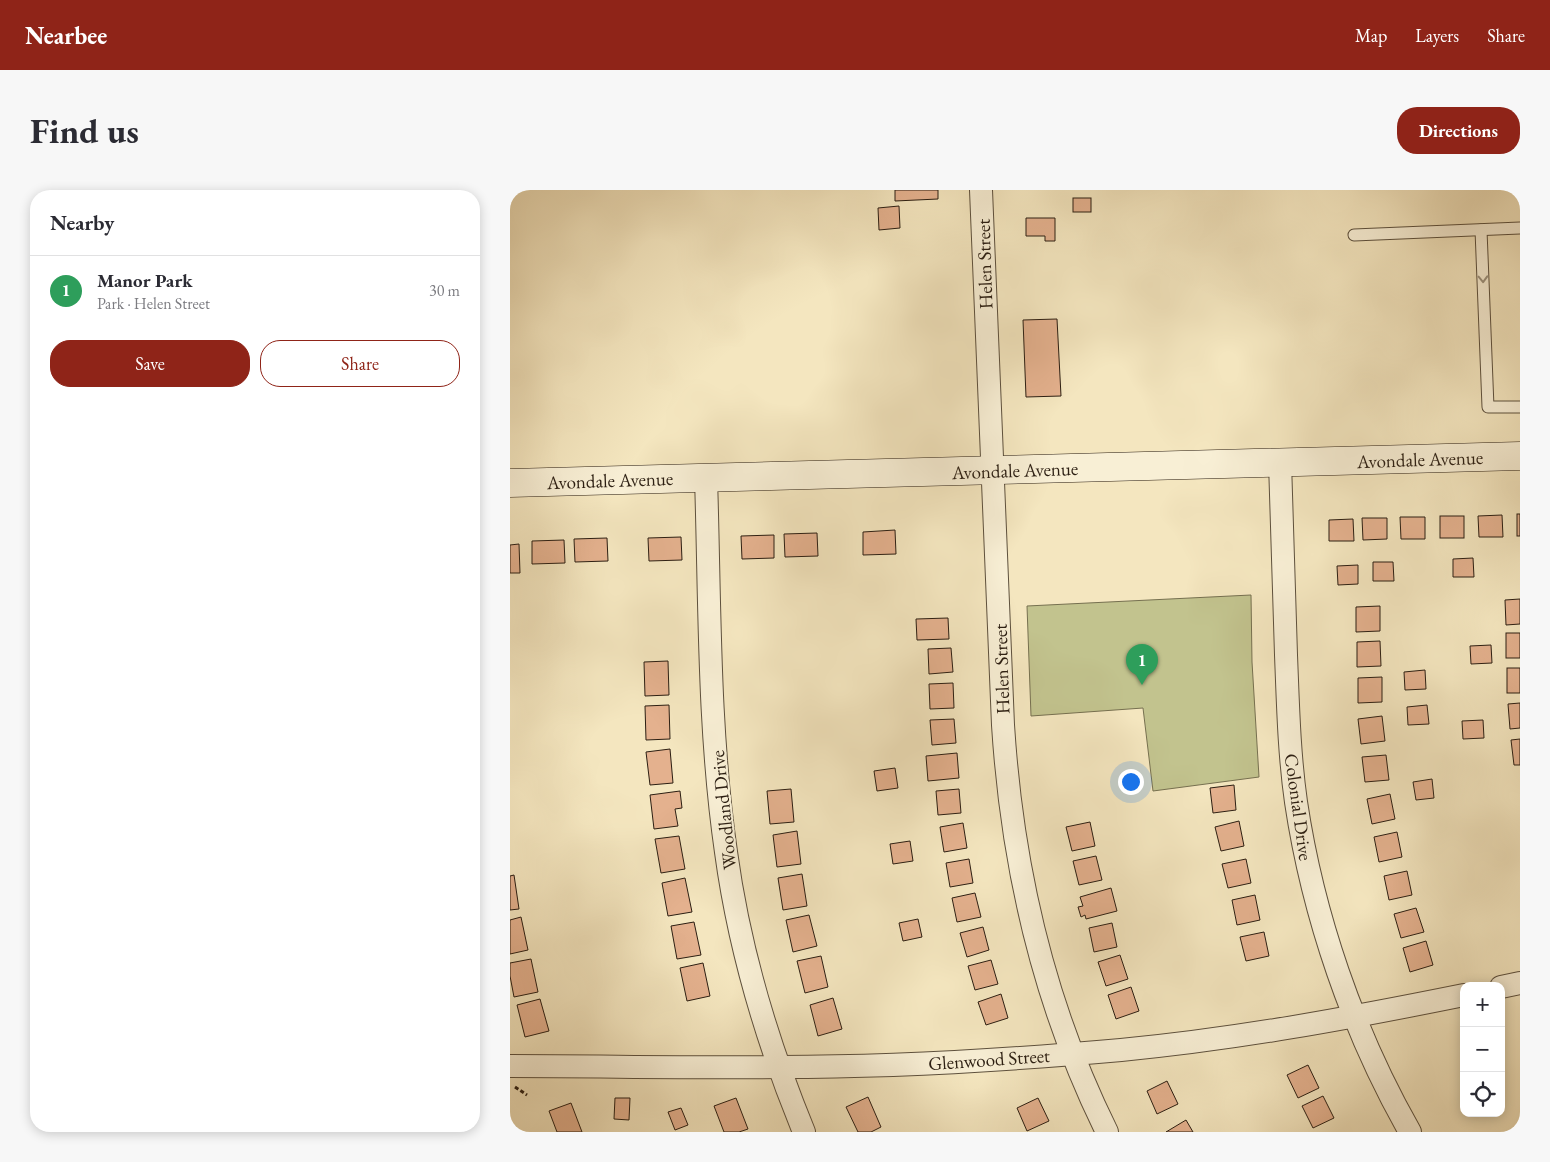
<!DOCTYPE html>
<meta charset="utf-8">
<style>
:root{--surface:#fff;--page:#f7f7f7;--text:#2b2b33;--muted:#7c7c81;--line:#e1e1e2;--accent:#8f2418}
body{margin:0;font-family:"EB Garamond",serif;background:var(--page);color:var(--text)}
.controls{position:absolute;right:15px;bottom:15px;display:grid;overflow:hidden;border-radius:10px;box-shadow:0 2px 12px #0003}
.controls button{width:45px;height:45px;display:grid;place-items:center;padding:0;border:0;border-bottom:1px solid var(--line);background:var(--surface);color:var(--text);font:25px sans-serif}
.you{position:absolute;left:620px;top:591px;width:18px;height:18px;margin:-12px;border:4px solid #fff;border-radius:50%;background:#1a73e8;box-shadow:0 0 0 8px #1a73e833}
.badge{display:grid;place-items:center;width:32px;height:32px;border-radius:50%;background:var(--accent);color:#fff;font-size:16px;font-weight:700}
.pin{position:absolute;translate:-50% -41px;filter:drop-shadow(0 1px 2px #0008)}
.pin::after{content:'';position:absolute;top:26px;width:18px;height:15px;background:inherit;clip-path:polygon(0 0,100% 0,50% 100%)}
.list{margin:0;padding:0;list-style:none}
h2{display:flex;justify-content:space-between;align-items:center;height:65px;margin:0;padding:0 20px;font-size:21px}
h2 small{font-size:16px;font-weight:400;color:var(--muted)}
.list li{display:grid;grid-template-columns:32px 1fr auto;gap:15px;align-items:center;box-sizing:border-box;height:70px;padding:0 20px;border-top:1px solid var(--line)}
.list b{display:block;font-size:19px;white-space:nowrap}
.list p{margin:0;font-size:16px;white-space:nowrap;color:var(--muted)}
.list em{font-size:16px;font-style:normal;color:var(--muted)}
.actions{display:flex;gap:10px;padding:15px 20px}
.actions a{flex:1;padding:11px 0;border:1px solid var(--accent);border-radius:20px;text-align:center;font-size:18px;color:var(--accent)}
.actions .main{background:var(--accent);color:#fff}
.icon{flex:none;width:28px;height:28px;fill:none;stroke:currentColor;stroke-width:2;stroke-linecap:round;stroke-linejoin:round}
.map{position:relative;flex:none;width:1010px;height:942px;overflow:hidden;border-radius:20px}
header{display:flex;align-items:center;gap:30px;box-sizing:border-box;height:70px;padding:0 25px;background:var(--accent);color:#fff}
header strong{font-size:24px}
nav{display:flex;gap:28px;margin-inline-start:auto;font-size:18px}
.intro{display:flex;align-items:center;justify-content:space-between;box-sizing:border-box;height:120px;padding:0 30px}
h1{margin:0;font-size:35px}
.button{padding:12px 22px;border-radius:20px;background:var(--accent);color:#fff;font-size:18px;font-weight:700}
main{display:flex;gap:30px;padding:0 30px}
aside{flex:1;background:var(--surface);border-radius:20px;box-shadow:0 2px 12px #0003}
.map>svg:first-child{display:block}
.green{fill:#c2c38e;stroke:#767050}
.building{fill:#e4b18e;stroke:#2b1e12}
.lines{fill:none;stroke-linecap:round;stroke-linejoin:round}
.lane-casing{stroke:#5d503d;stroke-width:13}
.street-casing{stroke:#5d503d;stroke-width:24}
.secondary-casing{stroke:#2b1e12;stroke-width:29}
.path{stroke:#2b1e12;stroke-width:3;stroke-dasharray:4 2.5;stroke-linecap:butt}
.lane{stroke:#f8efd5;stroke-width:11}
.street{stroke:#f8efd5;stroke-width:22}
.secondary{stroke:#f8efd5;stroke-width:28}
.oneway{stroke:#9c917d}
.labels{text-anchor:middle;stroke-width:4;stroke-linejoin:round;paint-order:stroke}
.street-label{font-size:19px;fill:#2b1e12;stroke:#f8efd5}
</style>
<header>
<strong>Nearbee</strong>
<nav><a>Map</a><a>Layers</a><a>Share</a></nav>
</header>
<div class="intro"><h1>Find us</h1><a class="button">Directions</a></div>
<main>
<aside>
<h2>Nearby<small></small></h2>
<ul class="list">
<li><span class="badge" style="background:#2e9e5b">1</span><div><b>Manor Park</b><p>Park · Helen Street</p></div><em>30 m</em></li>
</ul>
<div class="actions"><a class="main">Save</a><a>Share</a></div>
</aside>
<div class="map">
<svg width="1010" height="942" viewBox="0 0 1010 942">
<rect width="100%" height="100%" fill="#f4e6bf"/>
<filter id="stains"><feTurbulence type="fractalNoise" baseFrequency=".004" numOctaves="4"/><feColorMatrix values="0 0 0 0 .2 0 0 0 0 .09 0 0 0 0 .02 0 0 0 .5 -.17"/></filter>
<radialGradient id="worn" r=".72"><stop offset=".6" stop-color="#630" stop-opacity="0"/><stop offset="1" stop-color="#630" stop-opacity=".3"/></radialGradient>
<path class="green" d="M741,405l1,67 7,115 -106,14 -10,-83 -112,8 -4,-110z"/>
<g class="building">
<path d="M385,0h43v9l-43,2z"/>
<rect x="563" y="8" width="18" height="14"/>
<path d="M389,16l1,22 -21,2 -1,-22z"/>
<path d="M516,28h29v23h-10v-5h-19z"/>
<path d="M547,129l4,77 -35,1 -3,-77z"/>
<rect x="1007" y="324" width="3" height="22"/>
<path d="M992,325l1,22h-24l-1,-21z"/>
<rect x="930" y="326" width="24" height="22"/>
<path d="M890,327h25v22h-24z"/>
<path d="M852,328h25v21l-24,1z"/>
<path d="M843,329l1,22h-25v-21z"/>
<path d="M385,340l1,24 -33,1v-23z"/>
<path d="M307,343l1,23 -33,1 -1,-23z"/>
<path d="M264,345v23l-32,1 -1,-23z"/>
<path d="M171,347l1,23 -33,1 -1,-23z"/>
<path d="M97,348l1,23 -33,1 -1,-23z"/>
<path d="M54,350l1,23 -33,1v-23z"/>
<path d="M9,354l1,29h-10v-28z"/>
<path d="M963,368l1,19h-21v-18z"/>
<path d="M863,372h20l1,19h-21z"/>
<path d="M848,375v19l-20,1 -1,-19z"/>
<path d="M1010,409v25l-14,1 -1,-25z"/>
<path d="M870,416v25l-24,1v-25z"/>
<path d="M438,428l1,21 -32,1 -1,-21z"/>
<rect x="996" y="443" width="14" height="25"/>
<path d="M870,451l1,25 -24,1v-25z"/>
<path d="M981,455l1,18 -21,1 -1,-18z"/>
<path d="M441,458l2,24 -24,2 -1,-25z"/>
<path d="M158,471l1,34 -24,1 -1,-34z"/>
<rect x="997" y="478" width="13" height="25"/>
<path d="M915,480l1,19 -21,1 -1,-18z"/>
<path d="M872,487v25l-24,1v-25z"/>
<path d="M443,493l1,25 -24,1 -1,-25z"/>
<path d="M1010,513v25l-10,1 -2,-25z"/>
<path d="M159,515l1,34 -24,1 -1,-34z"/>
<path d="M917,515l2,19 -21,1 -1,-18z"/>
<path d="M872,526l3,25 -24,3 -3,-25z"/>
<path d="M444,529l2,24 -24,2 -2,-25z"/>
<path d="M973,530l1,18 -21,1 -1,-18z"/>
<path d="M1010,549v26h-6l-3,-25z"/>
<path d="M160,559l3,34 -23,2 -4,-33z"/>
<path d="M447,563l2,25 -31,3 -2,-25z"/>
<path d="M876,565l3,25 -24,2 -3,-25z"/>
<path d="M385,578l3,20 -21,3 -3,-20z"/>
<path d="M922,589l2,19 -18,2 -3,-18z"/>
<path d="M724,595l2,25 -23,3 -3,-25z"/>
<path d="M281,599l3,33 -24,2 -3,-33z"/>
<path d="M449,599l2,24 -23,2 -2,-24z"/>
<path d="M170,601l2,17 -7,1 3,17 -24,3 -4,-34z"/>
<path d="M880,604l5,25 -23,5 -5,-25z"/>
<path d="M729,631l5,25 -23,5 -6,-24z"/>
<path d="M580,632l5,24 -23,5 -6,-24z"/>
<path d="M453,633l4,25 -23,4 -4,-25z"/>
<path d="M287,641l4,33 -24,3 -4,-32z"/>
<path d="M887,642l5,25 -23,5 -5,-25z"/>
<path d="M169,646l6,33 -24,4 -6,-34z"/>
<path d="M400,651l3,20 -20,3 -3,-20z"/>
<path d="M586,666l6,24 -23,5 -6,-24z"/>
<path d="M459,669l4,24 -23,4 -4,-24z"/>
<path d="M736,669l5,24 -23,5 -6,-24z"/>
<path d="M897,681l5,24 -23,5 -5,-24z"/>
<path d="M292,684l5,32 -24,4 -5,-32z"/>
<path d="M4,685l5,34 -9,1v-34z"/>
<path d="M175,688l7,34 -24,4 -6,-33z"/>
<path d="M601,698l6,23 -31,8 -1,-4 -4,2 -3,-10 5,-1 -3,-9z"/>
<path d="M465,703l6,24 -24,5 -5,-24z"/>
<path d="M745,705l5,25 -23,5 -5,-25z"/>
<path d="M906,718l8,24 -23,6 -7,-24z"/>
<path d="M299,725l8,31 -24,6 -7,-32z"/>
<path d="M11,727l7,33 -18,4v-34z"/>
<path d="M408,729l4,18 -19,4 -4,-18z"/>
<path d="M184,732l7,33 -24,4 -6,-33z"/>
<path d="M602,733l5,24 -23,5 -5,-24z"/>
<path d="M473,737l6,23 -22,7 -7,-24z"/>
<path d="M754,742l5,24 -23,5 -6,-24z"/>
<path d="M916,751l7,24 -23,7 -7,-24z"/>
<path d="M610,765l8,24 -22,7 -8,-24z"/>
<path d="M311,766l7,31 -23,6 -8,-32z"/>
<path d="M21,769l7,33 -24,5 -4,-21v-13z"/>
<path d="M481,770l7,24 -23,6 -7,-24z"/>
<path d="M193,773l7,33 -23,5 -7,-33z"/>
<path d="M621,797l8,24 -23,8 -8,-24z"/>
<path d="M491,804l7,24 -22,7 -8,-23z"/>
<path d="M323,808l9,31 -24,7 -8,-31z"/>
<path d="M30,809l9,32 -24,6 -8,-32z"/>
<path d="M798,875l11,23 -21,10 -11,-23z"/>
<path d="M657,891l11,23 -21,10 -10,-23z"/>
<path d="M813,906l11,22 -21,10 -11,-22z"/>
<path d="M358,907l13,30 -10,5h-13l-12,-25z"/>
<path d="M105,908h15l-1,22 -15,-1z"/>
<path d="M226,908l12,31 -9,3h-15l-10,-26z"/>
<path d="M528,908l11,23 -22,10 -10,-23z"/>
<path d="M61,913l11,29h-25l-8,-21z"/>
<path d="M171,918l7,17 -13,5 -7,-18z"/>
<path d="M676,930l7,12h-27z"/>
</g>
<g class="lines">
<g class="lane-casing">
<g id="lane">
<path d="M971,40l7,177h32"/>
<path d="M844,45l166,-7"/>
</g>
</g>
<g class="street-casing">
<g id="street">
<path d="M471,0l22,535c9,141 41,280 104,407"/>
<path d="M770,272c2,64 4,129 6,193 2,49 3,98 10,147 17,114 57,230 114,330"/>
<path d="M196,288c4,124 2,250 20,374 13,96 41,190 78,280"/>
<path d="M991,797l19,-4"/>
<path d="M0,876c90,0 180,2 270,1 114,0 228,-7 341,-17 116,-11 229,-32 343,-55"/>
</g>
</g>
<g class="secondary-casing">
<path id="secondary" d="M0,293l1010,-27"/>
</g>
<path class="path" d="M5,897l12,8"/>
<use href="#lane" class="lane"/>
<use href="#street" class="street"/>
<use href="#secondary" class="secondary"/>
</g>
<defs><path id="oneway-chevron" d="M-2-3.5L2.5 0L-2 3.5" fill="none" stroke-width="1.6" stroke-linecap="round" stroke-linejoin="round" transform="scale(1.25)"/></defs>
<use class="oneway" href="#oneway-chevron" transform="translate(973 89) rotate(88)"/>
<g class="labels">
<g class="street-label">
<text transform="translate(474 74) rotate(-92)" y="7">Helen Street</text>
<text transform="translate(910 269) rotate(-2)" y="7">Avondale Avenue</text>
<text transform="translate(505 280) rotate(-2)" y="7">Avondale Avenue</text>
<text transform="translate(100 290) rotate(-2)" y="7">Avondale Avenue</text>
<text transform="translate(491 479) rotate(-92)" y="7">Helen Street</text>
<text transform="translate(789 617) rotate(82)" y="7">Colonial Drive</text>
<text transform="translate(213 620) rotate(-96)" y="7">Woodland Drive</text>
<text transform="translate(479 869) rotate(-4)" y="7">Glenwood Street</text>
</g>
</g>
<rect width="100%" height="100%" filter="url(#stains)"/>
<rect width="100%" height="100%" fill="url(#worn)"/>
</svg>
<div class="controls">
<button>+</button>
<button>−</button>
<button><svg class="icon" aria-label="locate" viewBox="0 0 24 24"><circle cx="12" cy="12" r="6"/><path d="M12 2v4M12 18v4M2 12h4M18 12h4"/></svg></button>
</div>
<div class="you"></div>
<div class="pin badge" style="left:632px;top:495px;background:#2e9e5b">1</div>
</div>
</main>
